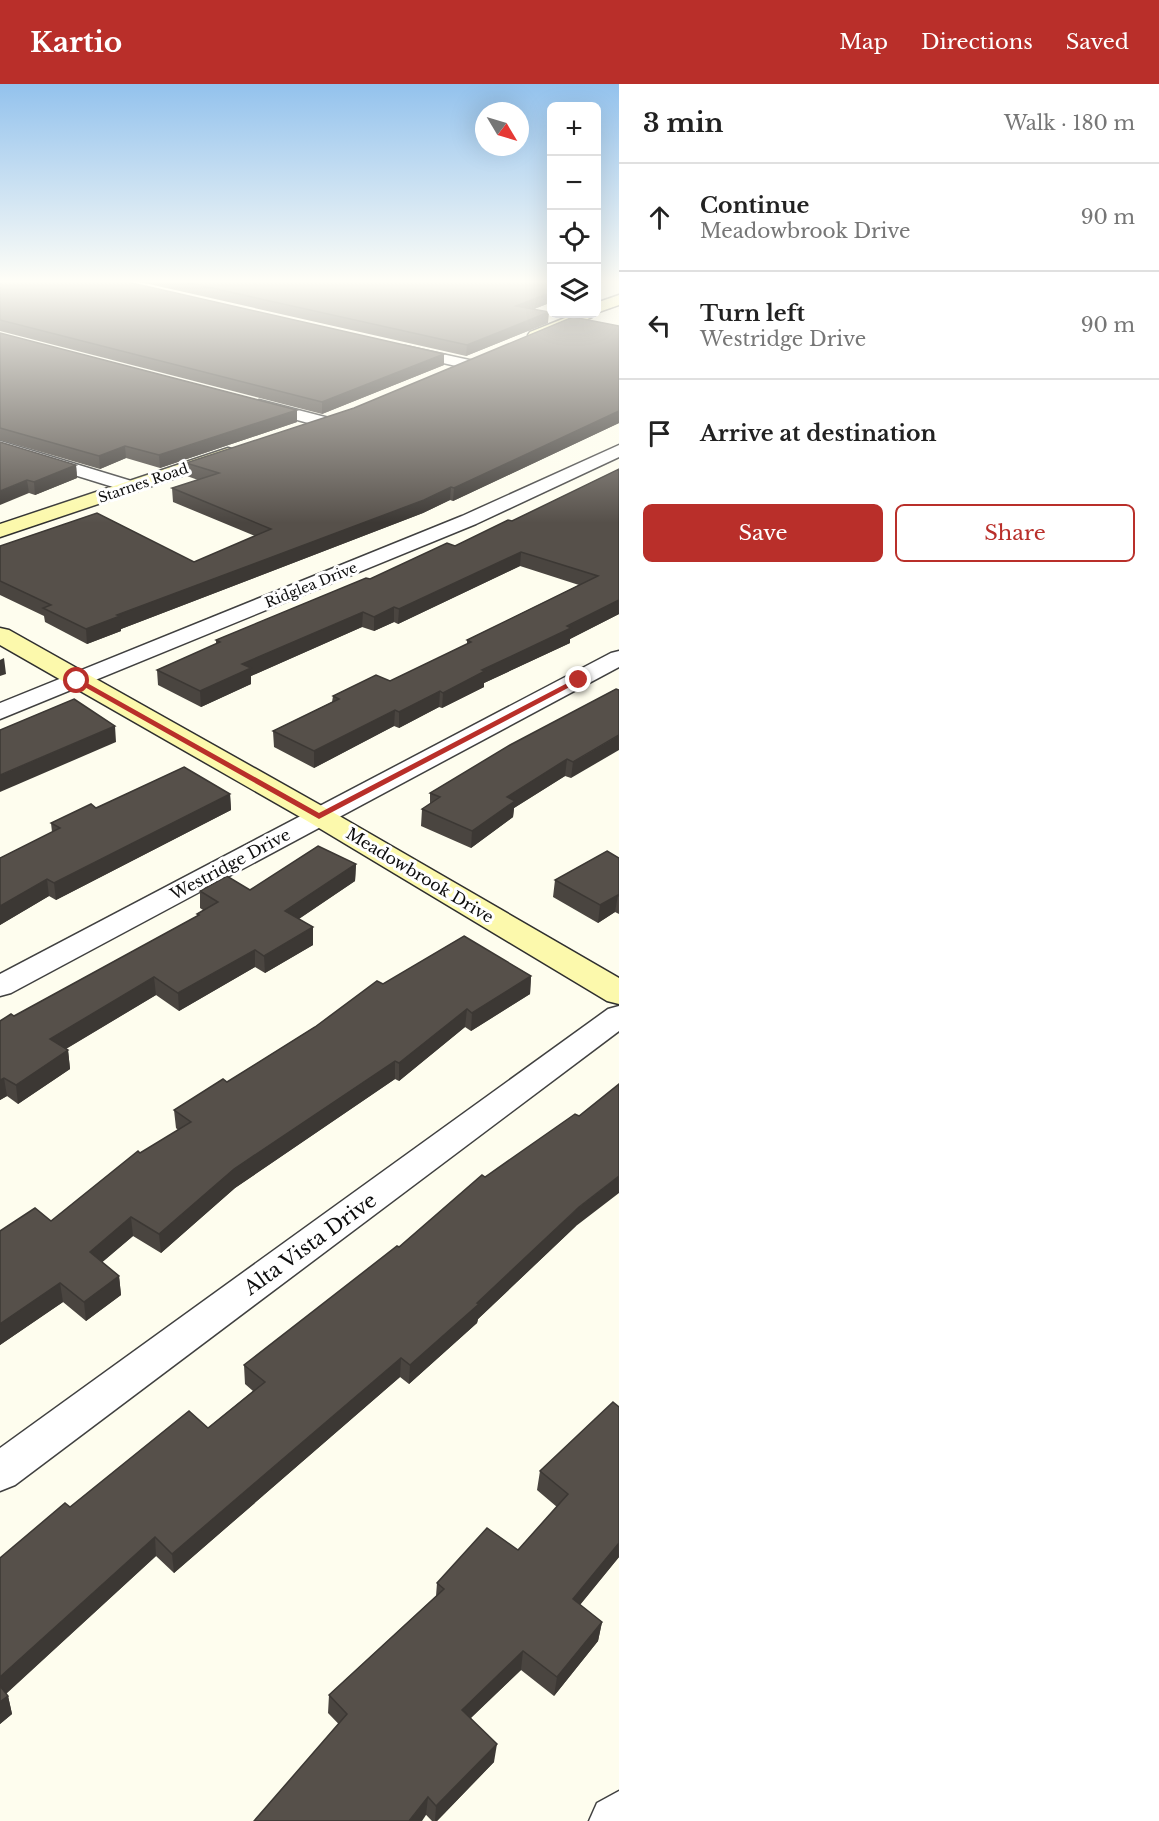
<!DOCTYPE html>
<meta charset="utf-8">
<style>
:root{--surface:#fff;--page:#f2f2f2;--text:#222;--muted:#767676;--line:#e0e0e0;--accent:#b92f2a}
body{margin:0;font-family:"Libre Baskerville",serif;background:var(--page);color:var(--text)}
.controls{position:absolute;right:18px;top:18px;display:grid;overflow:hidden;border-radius:9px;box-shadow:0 6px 24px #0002}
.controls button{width:54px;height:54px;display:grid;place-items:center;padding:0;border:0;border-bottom:2px solid var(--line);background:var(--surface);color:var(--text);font:30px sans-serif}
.compass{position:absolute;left:475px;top:18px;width:54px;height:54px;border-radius:50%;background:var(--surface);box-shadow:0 6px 24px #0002;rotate:128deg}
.stop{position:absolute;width:18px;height:18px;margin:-14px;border:4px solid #b92f2a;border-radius:50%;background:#fff}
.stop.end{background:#b92f2a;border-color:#fff;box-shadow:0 2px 6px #0008}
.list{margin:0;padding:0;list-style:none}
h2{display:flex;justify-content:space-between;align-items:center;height:78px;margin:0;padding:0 24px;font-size:26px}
h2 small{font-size:20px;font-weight:400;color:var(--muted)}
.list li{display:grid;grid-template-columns:39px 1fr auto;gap:18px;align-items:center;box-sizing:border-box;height:108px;padding:0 24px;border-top:2px solid var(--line)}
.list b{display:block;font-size:22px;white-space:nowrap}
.list p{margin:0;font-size:20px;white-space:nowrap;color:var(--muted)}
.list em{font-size:20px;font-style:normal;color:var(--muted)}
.actions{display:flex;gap:12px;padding:18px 24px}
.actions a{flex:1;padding:14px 0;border:2px solid var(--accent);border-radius:9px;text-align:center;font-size:21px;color:var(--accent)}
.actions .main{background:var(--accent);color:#fff}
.icon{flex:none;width:33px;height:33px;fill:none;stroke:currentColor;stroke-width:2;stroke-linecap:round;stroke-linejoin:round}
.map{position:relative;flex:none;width:619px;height:1737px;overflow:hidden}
header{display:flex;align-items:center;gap:36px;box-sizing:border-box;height:84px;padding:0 30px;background:var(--accent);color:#fff}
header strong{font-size:28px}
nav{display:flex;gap:33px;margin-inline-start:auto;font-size:21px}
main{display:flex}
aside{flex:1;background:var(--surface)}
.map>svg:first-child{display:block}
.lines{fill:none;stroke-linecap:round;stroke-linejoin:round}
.street-casing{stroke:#404040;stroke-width:3}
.secondary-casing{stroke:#2f2f2f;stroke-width:3}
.street{fill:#fff;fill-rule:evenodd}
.secondary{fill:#fcf9ac;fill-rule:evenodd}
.wall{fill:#4a4540}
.shaded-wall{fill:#3c3834}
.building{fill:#56504a;stroke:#3c3834;stroke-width:1.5}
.route{fill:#b92f2a}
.labels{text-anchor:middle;stroke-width:6;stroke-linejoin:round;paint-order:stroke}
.far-street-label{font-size:14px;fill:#0d0d0d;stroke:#fff}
.street-label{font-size:16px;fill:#0d0d0d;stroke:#fff}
.near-street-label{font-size:20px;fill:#0d0d0d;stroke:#fff}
</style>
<header>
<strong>Kartio</strong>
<nav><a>Map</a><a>Directions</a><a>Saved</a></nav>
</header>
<main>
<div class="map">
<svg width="619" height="1737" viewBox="0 0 619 1737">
<rect width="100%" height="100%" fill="#fefdee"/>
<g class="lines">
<g class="street-casing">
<g id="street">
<path d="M405,262l69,15 3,3 -8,5 -69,-16 -2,-3 2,-3z"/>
<path d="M259,316l70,18 2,4 -8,5 -70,-19 -2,-3z"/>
<path d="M0,357l138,42 3,4 -3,4h-12l-126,-39z"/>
<path d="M619,361v12l-143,67 -476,195v-16l462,-187z"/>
<path d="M619,567v16l-608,326 -11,3v-22l611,-321z"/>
<path d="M619,922v25l-604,454 -15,6v-43l608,-439z"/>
<path d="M619,1707v30h-30l8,-18z"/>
</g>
</g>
<g class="secondary-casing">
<g id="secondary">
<path d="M619,211v10l-23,8v-10z"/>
<path d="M575,230h20l-3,3 -50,21 -6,2 -8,-5 2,-3z"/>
<path d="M228,364l7,2 3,4 -3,4 -235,79v-13z"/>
<path d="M0,544l9,2 320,180 290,168v26l-12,-3 -298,-179 -309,-177z"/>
</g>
</g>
<use href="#street" class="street"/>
<use href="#secondary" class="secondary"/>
</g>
<g class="wall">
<path d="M0,196l444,74v11l-122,49 -322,-83z"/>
<path d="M131,196h421v22l-18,7 14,14 -82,33z"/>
<path d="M619,242v97l-166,78 -3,-1 -27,13 -302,116v2l-34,13 -42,-22 -1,-6 -44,-21v-49l194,16 61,-26 -82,-34 -1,-14 26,-8 -11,-4 -1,-13z"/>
<path d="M0,249l297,77v12l-137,46 -34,-10 -26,11 -100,-29z"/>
<path d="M0,358l76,23 1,13 -42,17 -6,-2z"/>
<path d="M619,385v145l-49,25v4l-86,40v4l-42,21 -3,-1 -40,21 -5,-2 -80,42 -40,-21 -1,-16 59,-29 1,-6 57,-15 77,-37v-4l112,-55 -59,-19 -122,58 -4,-2 -20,9 -12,-4 -111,49v8l-50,23 -43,-22 -1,-15 59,-26v-4l239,-94 57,-25z"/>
<path d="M616,605l-45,89 -6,-2 -51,32 -1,9 -42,31 -50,-22 1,-17 8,-5v-11z"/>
<path d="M230,710l1,16 -175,90 -7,-4 -49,29v-67l52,-26 -1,-9 45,-15z"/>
<path d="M619,774v56l-4,-2 -17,11 -45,-26 2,-17z"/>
<path d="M356,780l-1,17 -56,38 14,8v18l-48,28 -10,-6 -76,44 -23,-16 -90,54 2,1 2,19 -52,35 -11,-8 -7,4v-79l14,-5 183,-100v-2l6,-4 -3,-2v-17l50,-1z"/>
<path d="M531,892l-1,18 -59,37 -6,-4 -66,54 -4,-2 -160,109 -74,65 -28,-17 -31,26 17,14 2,19 -35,26 -23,-19 -63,43v-114l51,-10 89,-68 38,-23 -2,-2 -2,-18 53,-28 156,-98z"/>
<path d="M576,1142l-98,93 -1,4 -68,61 -9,-7 -226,196 -18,-17 -150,138 2,2 4,18 -12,10v-166l70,-51 138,-79 45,-37 -8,-7 -1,-19 155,-118z"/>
<path d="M619,1323v150l-39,48 22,17 -4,19 -44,55 -33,-26 -50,48 23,44 -57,59h-5l-104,-108 1,-18 107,-99 1,-13 81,-33 39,-43 -20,-17 3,-19z"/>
</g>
<g class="shaded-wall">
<path d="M597,196h11l-11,5z"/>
<path d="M552,208v10l-36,14v-10z"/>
<path d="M549,228l-1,11 -82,33 1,-11z"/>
<path d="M444,270v11l-122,49v-12z"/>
<path d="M297,326v12l-137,46 -1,-13z"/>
<path d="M619,327v12l-166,78 1,-13z"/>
<path d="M125,362l1,12 -26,11 -1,-13z"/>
<path d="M76,381l1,13 -42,17 -1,-13z"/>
<path d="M27,396l2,13 -29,12v-14z"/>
<path d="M451,403l-1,13 -27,13 -302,116v2l-34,13 -1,-15 31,-14z"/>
<path d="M521,468l-1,14 -122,58 1,-15z"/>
<path d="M619,516v14l-49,25v4l-86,40v4l-42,21 1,-15 39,-23z"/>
<path d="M394,523v15l-20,9v-14z"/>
<path d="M363,528l-1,15 -111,49v8l-50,23 -1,-16 42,-27z"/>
<path d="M4,574l2,16 -6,2v-16z"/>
<path d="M440,607l-1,16 -40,21v-16z"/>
<path d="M395,626l-1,16 -80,42v-17z"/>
<path d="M115,642l1,16 -116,50v-17z"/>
<path d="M619,651v15l-48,28 2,-16z"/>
<path d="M567,675l-2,17 -51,32 -1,9 -42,31 1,-17 35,-34z"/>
<path d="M230,710l1,16 -175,90 -2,-17z"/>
<path d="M356,780l-1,17 -70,47v-17z"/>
<path d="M47,795l2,17 -49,29v-19z"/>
<path d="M618,811l-3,17 -17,11 2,-18z"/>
<path d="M313,843v18l-48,28 -1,-17z"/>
<path d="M255,866v17l-76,44 -1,-18z"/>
<path d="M531,892l-1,18 -59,37 1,-18z"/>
<path d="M154,893l2,18 -104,62 -2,-18z"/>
<path d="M467,925l-2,18 -66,54v-18z"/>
<path d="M68,966l2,19 -52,35 -2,-19z"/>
<path d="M395,977v18l-160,109 -74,65 -2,-19 75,-65z"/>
<path d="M4,994l3,18 -7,4v-20z"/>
<path d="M619,1092v17l-43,33 -98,93 -1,4 -68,61 1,-19 169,-158z"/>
<path d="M131,1133l2,19 -41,35 -2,-19z"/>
<path d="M119,1192l2,19 -35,26 -2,-19z"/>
<path d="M60,1199l3,19 -63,43v-21z"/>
<path d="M401,1274l-1,19 -226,196 -2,-19z"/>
<path d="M155,1453l1,19 -156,143v-22z"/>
<path d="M619,1459v14l-50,61 4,-19z"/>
<path d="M602,1538l-4,19 -44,55 3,-19z"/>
<path d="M523,1567l-2,19 -61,58 2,-18z"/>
<path d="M8,1612l4,18 -12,10v-22z"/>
<path d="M497,1660l-3,18 -57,59h-2l1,-15z"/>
<path d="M428,1713l-2,18 -4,6h-13z"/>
</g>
<g class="building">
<path d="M0,196h119l325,74 -122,48 -322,-82z"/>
<path d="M176,196h376v12l-36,14 33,6 -82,33z"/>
<path d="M573,233l46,9v85l-165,77 -3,-1 -27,13 -307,115 3,1 -34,13 -43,-21 8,-3 -51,-24v-35l97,-33 97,49 77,-33 -99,-41 47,-15 -33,-10 168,-55z"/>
<path d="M0,249l297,77 -138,45 -34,-9 -26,10 -99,-28z"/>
<path d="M0,358l76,23 -42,17 -7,-2 -27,11z"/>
<path d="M619,385v131l-52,26 4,2 -89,42 3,1 -42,22 -3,-2 -41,21 -4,-2 -81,41 -41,-20 66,-32 -6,-3 43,-21 14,6 81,-39 -4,-2 131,-64 -77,-24 -122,57 -5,-2 -20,10 -11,-5 -121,52 9,4 -51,23 -43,-21 63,-28 -4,-2 150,-62 4,1 77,-36 8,3 53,-26 4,1z"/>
<path d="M616,605l3,1v45l-46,27 -6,-3 -60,38 8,4 -43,30 -50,-22 18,-12 -10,-4 80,-48z"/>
<path d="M74,615l41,27 -115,49v-45z"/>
<path d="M184,683l46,27 -176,89 -7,-4 -47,27v-48l60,-30 -9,-5 40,-19 5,4z"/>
<path d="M318,762l38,18 -71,47 28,16 -49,29 -9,-6 -77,43 -24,-16 -104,62 18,11 -52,35 -12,-7 -4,2v-59l11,-7 3,2 185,-101 -2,-1 21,-12 -18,-11 27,-15 23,14z"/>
<path d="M607,767l12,7v38l-1,-1 -18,10 -45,-25z"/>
<path d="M464,852l67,40 -59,37 -5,-4 -68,54 -4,-2 -161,108 -75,65 -28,-17 -41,35 29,24 -35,26 -24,-19 -60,41v-93l35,-23 16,13 87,-70 2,2 51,-31 -17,-12 49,-31 4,3 88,-55 62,-46 6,3z"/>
<path d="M619,1000v92l-40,31 -102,96 2,1 -69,61 -9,-7 -229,196 -17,-17 -155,140v-119l65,-55 5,4 119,-96 19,17 57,-46 -21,-17 153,-119 2,1 83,-72 3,2 90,-63 4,2z"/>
<path d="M613,1318l6,5v136l-46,56 29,23 -45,55 -34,-26 -61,59 35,34 -61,62 -8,-9 -19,24h-155l93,-107 -18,-19 115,-106 -7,-6 50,-55 31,22 50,-56 -28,-23z"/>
<path d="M0,1602l8,10 -8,6z"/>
</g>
<linearGradient id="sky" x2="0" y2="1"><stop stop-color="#93c2ed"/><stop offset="0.45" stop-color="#fffef7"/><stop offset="1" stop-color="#fffef7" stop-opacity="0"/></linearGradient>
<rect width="619" height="439" fill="url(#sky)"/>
<path class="route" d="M577,594l6,2 -264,139 -245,-138 6,-2 239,134z"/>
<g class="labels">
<g class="far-street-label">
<text transform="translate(143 399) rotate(-19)" y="5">Starnes Road</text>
<text transform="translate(311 501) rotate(-22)" y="5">Ridglea Drive</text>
</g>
<g class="street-label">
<text transform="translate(230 780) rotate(-28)" y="6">Westridge Drive</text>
<text transform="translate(420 791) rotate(31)" y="6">Meadowbrook Drive</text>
</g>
<g class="near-street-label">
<text transform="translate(310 1160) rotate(-36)" y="7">Alta Vista Drive</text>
</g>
</g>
</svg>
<div class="controls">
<button>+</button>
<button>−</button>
<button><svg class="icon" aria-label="locate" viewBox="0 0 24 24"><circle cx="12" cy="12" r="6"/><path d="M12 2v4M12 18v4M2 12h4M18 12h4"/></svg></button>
<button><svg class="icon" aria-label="layers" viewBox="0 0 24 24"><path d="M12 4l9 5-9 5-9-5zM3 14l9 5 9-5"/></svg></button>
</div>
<svg class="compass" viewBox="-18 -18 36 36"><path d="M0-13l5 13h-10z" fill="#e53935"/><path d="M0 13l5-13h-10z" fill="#767676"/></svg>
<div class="stop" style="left:77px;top:597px"></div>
<div class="stop end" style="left:579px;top:596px"></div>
</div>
<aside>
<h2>3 min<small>Walk · 180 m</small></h2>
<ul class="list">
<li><svg class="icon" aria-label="ahead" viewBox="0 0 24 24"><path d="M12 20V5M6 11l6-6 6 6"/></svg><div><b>Continue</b><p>Meadowbrook Drive</p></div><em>90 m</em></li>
<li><svg class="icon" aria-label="left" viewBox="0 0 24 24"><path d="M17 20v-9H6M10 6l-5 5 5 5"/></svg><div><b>Turn left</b><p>Westridge Drive</p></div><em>90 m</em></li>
<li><svg class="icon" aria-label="arrive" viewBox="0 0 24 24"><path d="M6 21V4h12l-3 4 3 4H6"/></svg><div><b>Arrive at destination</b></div></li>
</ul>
<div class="actions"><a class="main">Save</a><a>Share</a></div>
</aside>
</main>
